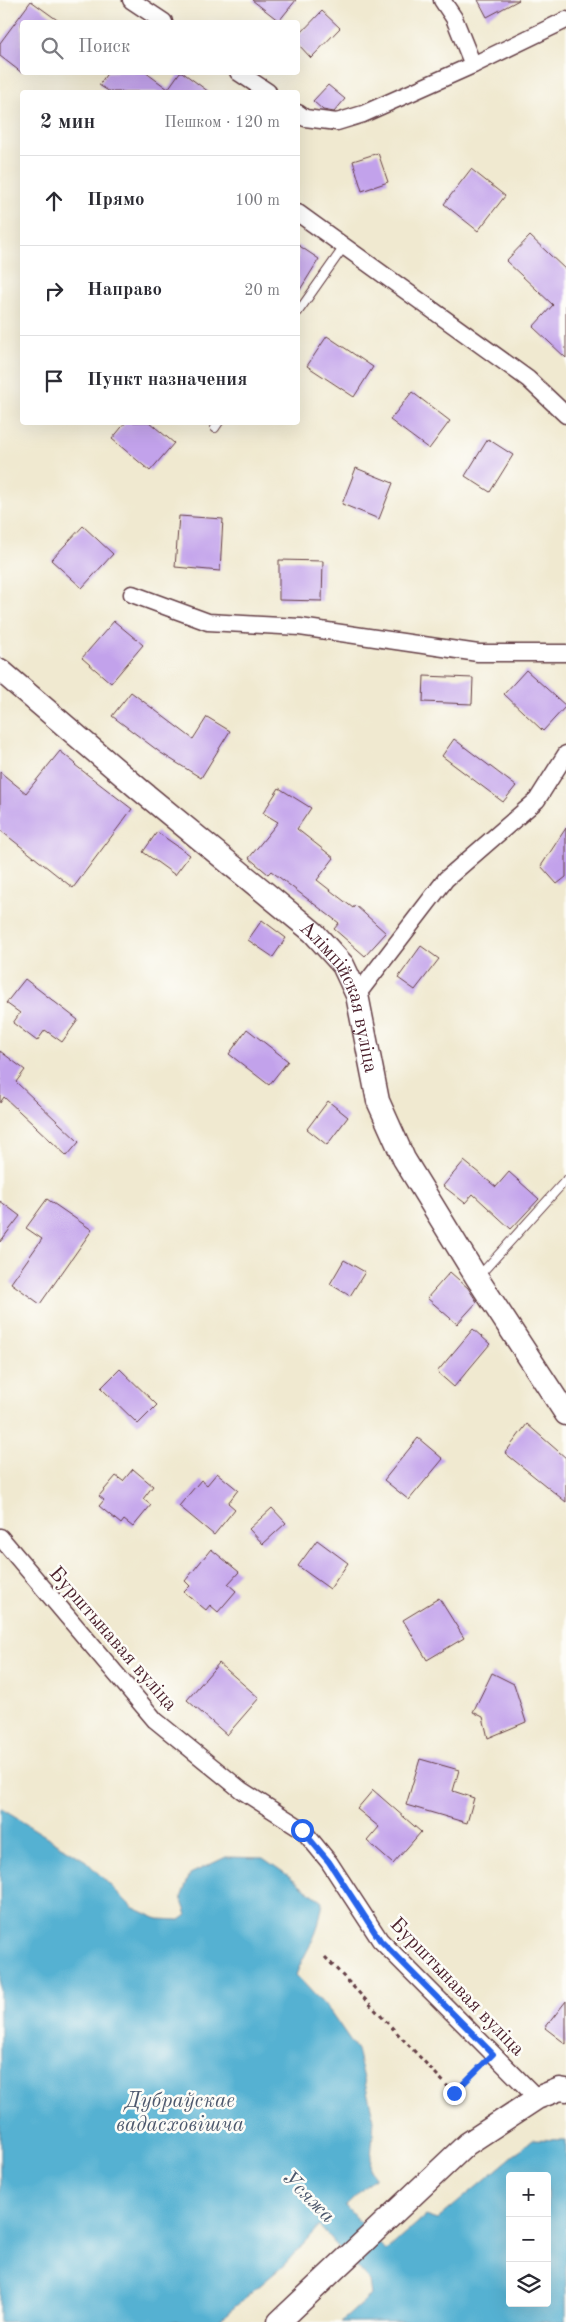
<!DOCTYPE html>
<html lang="ru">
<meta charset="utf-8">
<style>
:root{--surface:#fff;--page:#f7f7f7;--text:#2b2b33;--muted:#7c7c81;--line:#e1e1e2}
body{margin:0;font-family:"Old Standard TT",serif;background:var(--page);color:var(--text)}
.controls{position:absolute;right:15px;bottom:15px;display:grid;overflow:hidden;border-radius:5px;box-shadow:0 5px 20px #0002}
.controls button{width:45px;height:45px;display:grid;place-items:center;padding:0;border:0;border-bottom:1px solid var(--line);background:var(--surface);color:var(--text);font:25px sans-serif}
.stop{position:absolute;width:15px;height:15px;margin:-11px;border:4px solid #2563eb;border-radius:50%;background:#fff}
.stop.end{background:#2563eb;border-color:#fff;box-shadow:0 1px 5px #0008}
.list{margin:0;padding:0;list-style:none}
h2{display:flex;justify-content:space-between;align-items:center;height:65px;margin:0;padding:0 20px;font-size:21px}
h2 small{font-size:16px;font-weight:400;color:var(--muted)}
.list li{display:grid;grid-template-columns:32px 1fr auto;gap:15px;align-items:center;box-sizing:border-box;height:90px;padding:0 20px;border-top:1px solid var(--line)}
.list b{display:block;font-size:19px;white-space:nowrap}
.list em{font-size:16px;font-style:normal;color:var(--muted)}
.icon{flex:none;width:28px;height:28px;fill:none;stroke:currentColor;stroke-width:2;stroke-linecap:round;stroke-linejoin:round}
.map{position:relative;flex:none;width:566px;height:2322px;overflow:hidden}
.search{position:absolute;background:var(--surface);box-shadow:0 5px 20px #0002;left:20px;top:20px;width:280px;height:55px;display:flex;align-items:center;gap:12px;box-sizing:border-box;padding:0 18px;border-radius:5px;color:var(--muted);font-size:19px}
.panel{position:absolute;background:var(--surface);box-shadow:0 5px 20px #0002;left:20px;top:90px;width:280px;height:335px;border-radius:5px}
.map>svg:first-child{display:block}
.water{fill:#54b1d2;stroke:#4f687e;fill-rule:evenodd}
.building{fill:#c2a2eb}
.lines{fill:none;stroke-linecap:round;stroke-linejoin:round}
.lane-casing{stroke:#633d44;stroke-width:10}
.street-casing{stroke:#633d44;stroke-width:19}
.secondary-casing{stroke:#633d44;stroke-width:25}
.path{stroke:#633d44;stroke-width:3;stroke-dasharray:4 4;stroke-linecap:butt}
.lane{stroke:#fff;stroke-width:8}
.street{stroke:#fff;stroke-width:16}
.secondary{stroke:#fff;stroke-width:22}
.route{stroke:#2563eb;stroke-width:6}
.labels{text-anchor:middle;stroke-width:5;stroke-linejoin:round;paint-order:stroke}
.street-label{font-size:20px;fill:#4a1f2b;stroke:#fdfcf7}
.water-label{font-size:21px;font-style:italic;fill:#4e596e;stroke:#fdfcf7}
</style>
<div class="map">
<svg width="566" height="2322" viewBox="0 0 566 2322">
<rect width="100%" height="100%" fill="#fdfcf7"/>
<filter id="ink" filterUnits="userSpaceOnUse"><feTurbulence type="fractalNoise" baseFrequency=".02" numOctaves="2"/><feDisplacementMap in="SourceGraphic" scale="10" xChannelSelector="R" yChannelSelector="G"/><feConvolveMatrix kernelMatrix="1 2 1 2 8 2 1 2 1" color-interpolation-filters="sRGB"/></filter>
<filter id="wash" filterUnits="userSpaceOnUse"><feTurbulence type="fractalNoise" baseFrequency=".0096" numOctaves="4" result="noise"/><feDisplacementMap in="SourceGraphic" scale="20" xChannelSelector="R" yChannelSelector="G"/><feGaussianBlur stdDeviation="1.12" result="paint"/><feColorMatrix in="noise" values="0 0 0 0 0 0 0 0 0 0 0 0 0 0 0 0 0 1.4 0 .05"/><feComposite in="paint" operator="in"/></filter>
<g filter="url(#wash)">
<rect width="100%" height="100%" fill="#f0e9d0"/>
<path class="water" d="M0,1808l86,53 46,46 26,12 22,1 7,-5 -6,-17 9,-24 36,-17 37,1 26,18 34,26c-2,8 -3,16 -5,24 -5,17 -16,32 -22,49l34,36 27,39 17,70 -4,50 5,7 -30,29 41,45 39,-35 12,4 96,-81 33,1v182h-225l30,-27 -2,-14 -50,-55 -35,39 -67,57h-217zM510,2176h37v127h-37z"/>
<g id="blocks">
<g class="building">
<path d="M252,0h44l-17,21z"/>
<path d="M478,0h41l-32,17z"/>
<path d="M31,1l29,21h-38v51l-22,-17v-13z"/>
<path d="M322,11l18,17 -29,30 -13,-14v-8z"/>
<path d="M108,72h37l23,17 12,-17h2l27,20h-99l-11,-7z"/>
<path d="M328,85l17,14 -11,13 -11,-2 -10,-9z"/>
<path d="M378,153l10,29 -26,9 -9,-30z"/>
<path d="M471,169l34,27 -27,35 -34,-27z"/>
<path d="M530,236l36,34v88l-33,-31 20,-22 -47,-44z"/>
<path d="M298,245l21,14 -21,34z"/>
<path d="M327,336l46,31 -19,30 -47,-31z"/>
<path d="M412,392l38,29 -21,28 -39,-29z"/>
<path d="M126,422h23l25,21 -24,28 -38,-32z"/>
<path d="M488,439l25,16 -23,37 -25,-16z"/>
<path d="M356,468l37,15 -14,36 -37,-15z"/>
<path d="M179,516l44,3 -3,52 -45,-4z"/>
<path d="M83,526l30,28 -31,34 -31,-28z"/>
<path d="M279,560l44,1 -1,40 -43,-1z"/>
<path d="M114,621l29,24 -32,38 -29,-25z"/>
<path d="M526,670l40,36 -23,25 -39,-37z"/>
<path d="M424,676l49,2 -1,26 -49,-2z"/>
<path d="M131,692l62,47 14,-22 23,14 -29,47 -40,-25 -49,-37z"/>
<path d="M454,739l62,47 -13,16 -61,-46z"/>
<path d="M60,751l16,13 -1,1 57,44 -59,79 -73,-58v-58l26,21z"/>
<path d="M279,788l32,20 -14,21 37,29 -17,22 36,28 2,-3 31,28 -21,23 -31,-27 5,-6 -68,-52 -3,3 -19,-16 29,-36 -15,-9z"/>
<path d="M566,828v49l-9,7 -16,-18z"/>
<path d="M157,832l33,23 -15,20 -32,-23z"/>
<path d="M262,920l24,18 -13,19 -25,-17z"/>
<path d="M421,946l18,13 -24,31 -17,-12z"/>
<path d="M25,979l53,41 -16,22 -17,-12 -8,11 -24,-18 7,-10 -14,-10z"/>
<path d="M247,1029l41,32 -19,24 -40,-31z"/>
<path d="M0,1051l25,19 -9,12 63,60 -12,14 -63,-59 -4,6z"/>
<path d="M328,1101l20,16 -21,28 -20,-16z"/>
<path d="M464,1161l32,26 13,-15 30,27 -28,30 -38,-35 -8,9 -22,-17z"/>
<path d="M47,1199l45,31 -52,74 -29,-21 31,-44 -16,-11z"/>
<path d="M0,1201l20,15 -20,26z"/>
<path d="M344,1260l21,12 -15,24 -20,-12z"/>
<path d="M450,1272l18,16 9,14 -20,22 -30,-26z"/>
<path d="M473,1329l17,15 -36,43 -17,-15z"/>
<path d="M120,1369l37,36 -19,19 -37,-36z"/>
<path d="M527,1424l39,34v44l-61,-49z"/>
<path d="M418,1438l25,21 -34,41 -25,-20z"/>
<path d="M133,1469l20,17 -10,13 8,6 -18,22 -9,-7 -3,4 -22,-18 5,-6 -5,-4 17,-20 7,5z"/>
<path d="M217,1473l21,17 -10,13 7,6 -21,26 -35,-29 22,-26 6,5z"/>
<path d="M272,1508l14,15 -23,21 -14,-15z"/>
<path d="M317,1540l31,23 -18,26 -32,-23z"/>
<path d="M211,1549l28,23 -11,12 8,7 -18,21 -8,-7 -4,5 -22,-18 6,-6 -5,-5z"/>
<path d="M439,1598l25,40 -37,22 -24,-40z"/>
<path d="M219,1663l40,35 -32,37 -40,-35z"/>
<path d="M492,1673l22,11 12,38 -38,16 -5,-21 -10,-5z"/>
<path d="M420,1759l39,11 -6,21 21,7 -7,25 -61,-18z"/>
<path d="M373,1790l48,42 -28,32 -26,-23 12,-14 -22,-18z"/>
<path d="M566,2001v43l-21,-16z"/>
</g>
</g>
</g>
<g filter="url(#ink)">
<use href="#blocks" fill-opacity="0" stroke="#633d44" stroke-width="1"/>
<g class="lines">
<g class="lane-casing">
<g id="lane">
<path d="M298,312l43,-61"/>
<path d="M215,428l4,-6"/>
<path d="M478,1277l88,-97"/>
</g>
</g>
<g class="street-casing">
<g id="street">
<path d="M131,0l33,22"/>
<path d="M442,0l12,18 19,47"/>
<path d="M238,72l30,20"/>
<path d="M298,113l7,5 32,4 26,-8 110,-49 93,-45"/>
<path d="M298,213l230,166 38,36"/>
<path d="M132,594l76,28 92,5 178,26h88"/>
<path d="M357,995l89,-116 91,-79 29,-46"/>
<path d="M0,1537l155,183 86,70 61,39 27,33 51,78 157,158"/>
</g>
</g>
<g class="secondary-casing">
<g id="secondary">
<path id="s1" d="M0,670l139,119 174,143 30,33 14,30 21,106 26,58 73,119 89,136"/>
<path d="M279,2322l188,-178 70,-46 23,-9 6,1"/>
</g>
</g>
<path class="path" d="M325,1957l129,136 28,-28"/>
<use href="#lane" class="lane"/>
<use href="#street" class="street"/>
<use href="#secondary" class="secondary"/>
</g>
</g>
<g class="lines" filter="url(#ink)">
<path class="route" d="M302,1830l27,32 51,78 113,114 -39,39"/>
</g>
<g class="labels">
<g class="street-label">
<text dy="7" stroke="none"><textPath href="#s1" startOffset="480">Алімпійская вуліца</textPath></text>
<text transform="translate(114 1638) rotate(49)" y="7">Бурштынавая вуліца</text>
<text transform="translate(458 1986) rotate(46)" y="7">Бурштынавая вуліца</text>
</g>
<g class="water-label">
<text x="180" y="2107">Дубраўскае<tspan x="180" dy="24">вадасховішча</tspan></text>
<text transform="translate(309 2196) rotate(45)" y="7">Усяжа</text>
</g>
</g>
</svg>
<div class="controls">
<button>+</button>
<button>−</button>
<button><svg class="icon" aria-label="layers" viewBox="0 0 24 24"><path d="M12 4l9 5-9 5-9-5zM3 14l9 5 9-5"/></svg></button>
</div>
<div class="stop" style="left:302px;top:1830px"></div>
<div class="stop end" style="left:454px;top:2093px"></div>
<div class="search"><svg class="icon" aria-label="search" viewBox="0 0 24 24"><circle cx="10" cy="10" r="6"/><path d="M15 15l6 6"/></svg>Поиск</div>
<section class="panel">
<h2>2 мин<small>Пешком · 120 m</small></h2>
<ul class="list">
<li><svg class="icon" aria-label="ahead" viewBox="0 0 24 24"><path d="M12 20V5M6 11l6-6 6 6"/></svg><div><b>Прямо</b></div><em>100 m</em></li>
<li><svg class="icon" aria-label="right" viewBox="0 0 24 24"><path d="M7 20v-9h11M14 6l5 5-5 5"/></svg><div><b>Направо</b></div><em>20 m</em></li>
<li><svg class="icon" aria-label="arrive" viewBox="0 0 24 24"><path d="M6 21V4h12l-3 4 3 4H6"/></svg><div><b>Пункт назначения</b></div></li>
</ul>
</section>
</div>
